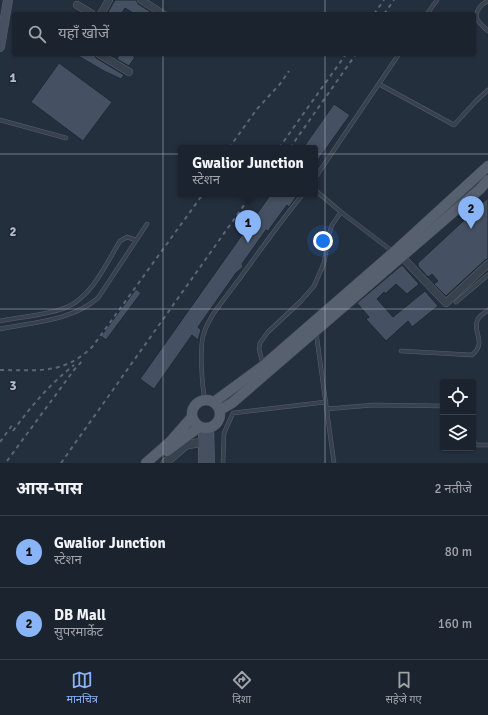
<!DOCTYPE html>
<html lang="hi">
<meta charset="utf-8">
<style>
:root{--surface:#1b232e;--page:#282f3a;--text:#f1f3f6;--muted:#a0a4aa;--line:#39404a;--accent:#8ab4f8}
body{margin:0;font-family:Signika,"Noto Sans Devanagari",sans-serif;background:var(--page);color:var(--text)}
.controls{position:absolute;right:12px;bottom:12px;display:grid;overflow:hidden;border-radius:4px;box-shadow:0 1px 3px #0004}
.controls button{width:36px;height:36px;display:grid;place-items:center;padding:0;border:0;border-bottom:1px solid var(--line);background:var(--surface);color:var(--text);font:20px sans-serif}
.you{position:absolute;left:323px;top:241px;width:14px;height:14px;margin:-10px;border:3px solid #fff;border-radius:50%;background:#1a73e8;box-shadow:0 0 0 6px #1a73e833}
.badge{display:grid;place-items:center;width:26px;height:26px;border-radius:50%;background:var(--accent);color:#111;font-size:13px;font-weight:700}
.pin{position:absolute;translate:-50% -33px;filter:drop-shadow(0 1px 2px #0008)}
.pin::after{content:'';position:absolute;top:21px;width:14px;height:12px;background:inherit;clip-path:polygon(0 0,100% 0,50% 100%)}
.popup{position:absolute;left:178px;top:145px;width:140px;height:52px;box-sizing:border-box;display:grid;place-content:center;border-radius:4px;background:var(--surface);filter:drop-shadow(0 1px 3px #0005);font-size:13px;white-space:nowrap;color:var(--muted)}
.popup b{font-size:15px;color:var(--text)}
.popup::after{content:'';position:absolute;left:50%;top:100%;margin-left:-8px;border:8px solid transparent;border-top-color:var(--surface)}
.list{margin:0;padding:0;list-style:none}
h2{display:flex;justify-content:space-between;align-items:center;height:52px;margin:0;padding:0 16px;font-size:17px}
h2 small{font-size:13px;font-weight:400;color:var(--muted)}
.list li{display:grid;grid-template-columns:26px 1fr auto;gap:12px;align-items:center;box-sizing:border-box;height:72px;padding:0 16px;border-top:1px solid var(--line)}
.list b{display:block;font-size:15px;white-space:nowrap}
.list p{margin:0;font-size:13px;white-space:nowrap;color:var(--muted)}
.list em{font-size:13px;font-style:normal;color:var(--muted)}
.icon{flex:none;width:22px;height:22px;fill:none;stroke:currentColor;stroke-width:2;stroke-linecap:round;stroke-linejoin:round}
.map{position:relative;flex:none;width:488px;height:463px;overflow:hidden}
.search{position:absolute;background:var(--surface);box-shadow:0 1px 3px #0004;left:12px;right:12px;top:12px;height:44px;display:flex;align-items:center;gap:10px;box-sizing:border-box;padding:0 14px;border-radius:4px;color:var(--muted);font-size:15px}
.sheet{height:196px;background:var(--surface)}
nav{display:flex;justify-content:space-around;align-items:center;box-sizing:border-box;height:56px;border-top:1px solid var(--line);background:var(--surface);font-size:11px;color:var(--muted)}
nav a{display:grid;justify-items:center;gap:2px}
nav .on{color:var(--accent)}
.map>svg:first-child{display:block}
.building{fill:#455162;stroke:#1f2835}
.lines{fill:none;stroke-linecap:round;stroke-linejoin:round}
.service-casing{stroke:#565f6c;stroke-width:4.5}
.minor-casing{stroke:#565f6c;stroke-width:8}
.tertiary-casing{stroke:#565f6c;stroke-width:9}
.secondary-casing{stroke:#565f6c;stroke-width:10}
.primary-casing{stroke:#414a57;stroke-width:11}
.service{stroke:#38414e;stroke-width:3.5}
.minor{stroke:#38414e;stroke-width:7}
.tertiary{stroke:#38414e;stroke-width:8}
.secondary{stroke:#465061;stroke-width:9}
.primary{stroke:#56606e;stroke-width:10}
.rail{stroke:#5a6575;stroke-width:2;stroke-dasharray:4 4;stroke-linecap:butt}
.grid{fill:none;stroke:#b4bcc9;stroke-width:1;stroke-opacity:0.55}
.grid-label{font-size:13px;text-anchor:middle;font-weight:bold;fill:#b4bcc9;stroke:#1d2633;stroke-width:3;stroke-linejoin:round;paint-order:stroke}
</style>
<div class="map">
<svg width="488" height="463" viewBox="0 0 488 463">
<rect width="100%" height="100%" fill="#242f3e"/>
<g class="building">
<path d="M115,0h21l2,4 16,10h-19l-10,-6 -4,6h-14z"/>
<path d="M75,54h19l2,4 28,17 -3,4 -17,-8z"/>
<path d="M119,54h11l5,3 -6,9 -12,-7z"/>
<path d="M59,63l53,39 -29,39 -52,-39z"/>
<path d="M334,104l16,11 -35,49v-16h-12z"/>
<path d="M271,194h21l4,3 -7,10 -2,-2 -19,26 -2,-1 -24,34 1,3 -7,6 -38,54 3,3 -3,10 -6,-5 -38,54 -14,-10z"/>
<path d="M488,198v61l-3,1 -39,36 -12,-12 4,-3 -6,-7 -4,3 -10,-11v-3z"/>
<path d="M402,265l17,19 -12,10 -11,-10 -11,10 -1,-2 -7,7 16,18 32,-26 13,15 -26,21 -4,-6 -22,20 -20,-22 3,-2 -12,-14z"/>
<path d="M136,289l5,4 -35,47 -5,-4z"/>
</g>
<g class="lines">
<g class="service-casing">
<g id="service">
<path d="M488,1c-6,2 -14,11 -11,18 2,4 7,8 11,12"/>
<path d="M427,14l10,-14"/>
<path d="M379,84l75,41 22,-24 12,-11"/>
<path d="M0,120l66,18"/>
<path d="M315,178l84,-124"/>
<path d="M315,190l26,22 51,39"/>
<path d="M456,302l32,-27"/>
<path d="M0,321c19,-4 50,-6 67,-14 25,-11 39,-43 53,-66l7,-4 9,3"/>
<path d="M0,329c34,-7 71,-8 98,-31l49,-74"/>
<path d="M316,332l18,131"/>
<path d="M401,351l71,4c16,-13 -1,-24 6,-36 2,-4 7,-6 10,-9"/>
<path d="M263,365l-4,-16 1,-6 8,-11 33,-31 13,-15 10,-23 5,-29 3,-9 9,-13"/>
<path d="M205,400c-3,-14 -6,-54 -1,-67 5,-17 22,-36 33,-51 22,-30 43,-60 66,-88"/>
<path d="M326,409l48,-4 69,1"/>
<path d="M473,439l3,6h12"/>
<path d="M223,463l1,-30 9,-20 93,-11"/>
</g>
</g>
<g class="minor-casing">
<g id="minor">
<path d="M141,0l22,14"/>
<path d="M77,5l15,9"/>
<path d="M101,14l8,-14"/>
<path d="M99,54l30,18"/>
<path d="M402,257l44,46 42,-39"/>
</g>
</g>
<g class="tertiary-casing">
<g id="tertiary">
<path d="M186,445l17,-3"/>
<path d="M165,463l21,-18 2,-10"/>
</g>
</g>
<g class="secondary-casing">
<g id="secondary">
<path d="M0,47l8,-47"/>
<path d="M209,428l1,35"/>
<path d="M203,463v-34"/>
</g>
</g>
<g class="primary-casing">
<g id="primary">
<circle cx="206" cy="414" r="14"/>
<path d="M214,402l49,-36 131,-114 94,-86"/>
<path d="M220,410l12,-7 248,-214 8,-9"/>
<path d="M167,451l32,-24"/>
<path d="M146,463l24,-21 22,-25"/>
</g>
</g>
<use href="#service" class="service"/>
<use href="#minor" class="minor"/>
<use href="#tertiary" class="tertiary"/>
<use href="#secondary" class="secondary"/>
<use href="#primary" class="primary"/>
<g class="rail">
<path d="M374,14l10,-14"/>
<path d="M384,14l10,-14"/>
<path d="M229,148l28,-39 23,-25 9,-13"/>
<path d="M279,148l67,-94"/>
<path d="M290,148l66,-94"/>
<path d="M0,370c38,0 64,5 93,-24l110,-152"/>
<path d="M13,431c19,-26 36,-46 61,-66"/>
<path d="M0,442l13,-18"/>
<path d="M7,461l67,-91 10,-11"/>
<path d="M61,463l191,-269"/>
</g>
</g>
<path class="grid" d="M163,0v14M325,0v14M163,54v409M325,54v409M0,154h488M0,309h488"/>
<g class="grid-label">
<text x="13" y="82">1</text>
<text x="13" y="236">2</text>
<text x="13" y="390">3</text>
</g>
</svg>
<div class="controls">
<button><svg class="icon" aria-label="locate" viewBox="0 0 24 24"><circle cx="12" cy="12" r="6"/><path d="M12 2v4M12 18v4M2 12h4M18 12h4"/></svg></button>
<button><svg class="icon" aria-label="layers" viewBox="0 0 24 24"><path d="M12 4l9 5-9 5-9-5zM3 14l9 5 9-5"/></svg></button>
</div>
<div class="you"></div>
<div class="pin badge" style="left:248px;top:243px">1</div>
<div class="popup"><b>Gwalior Junction</b>स्टेशन</div>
<div class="pin badge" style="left:471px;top:229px">2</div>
<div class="search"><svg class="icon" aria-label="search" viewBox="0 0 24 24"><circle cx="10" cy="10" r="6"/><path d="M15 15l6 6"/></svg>यहाँ खोजें</div>
</div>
<section class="sheet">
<h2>आस-पास<small>2 नतीजे</small></h2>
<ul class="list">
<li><span class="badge">1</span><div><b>Gwalior Junction</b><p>स्टेशन</p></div><em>80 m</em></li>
<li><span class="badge">2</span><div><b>DB Mall</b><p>सुपरमार्केट</p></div><em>160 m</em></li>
</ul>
</section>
<nav>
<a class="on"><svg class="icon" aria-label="map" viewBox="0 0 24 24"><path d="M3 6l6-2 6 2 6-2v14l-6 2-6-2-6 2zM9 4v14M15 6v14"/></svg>मानचित्र</a>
<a><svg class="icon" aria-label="directions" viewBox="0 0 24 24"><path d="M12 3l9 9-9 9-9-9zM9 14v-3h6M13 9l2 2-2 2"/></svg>दिशा</a>
<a><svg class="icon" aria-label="saved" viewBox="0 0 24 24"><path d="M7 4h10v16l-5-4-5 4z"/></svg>सहेजे गए</a>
</nav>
